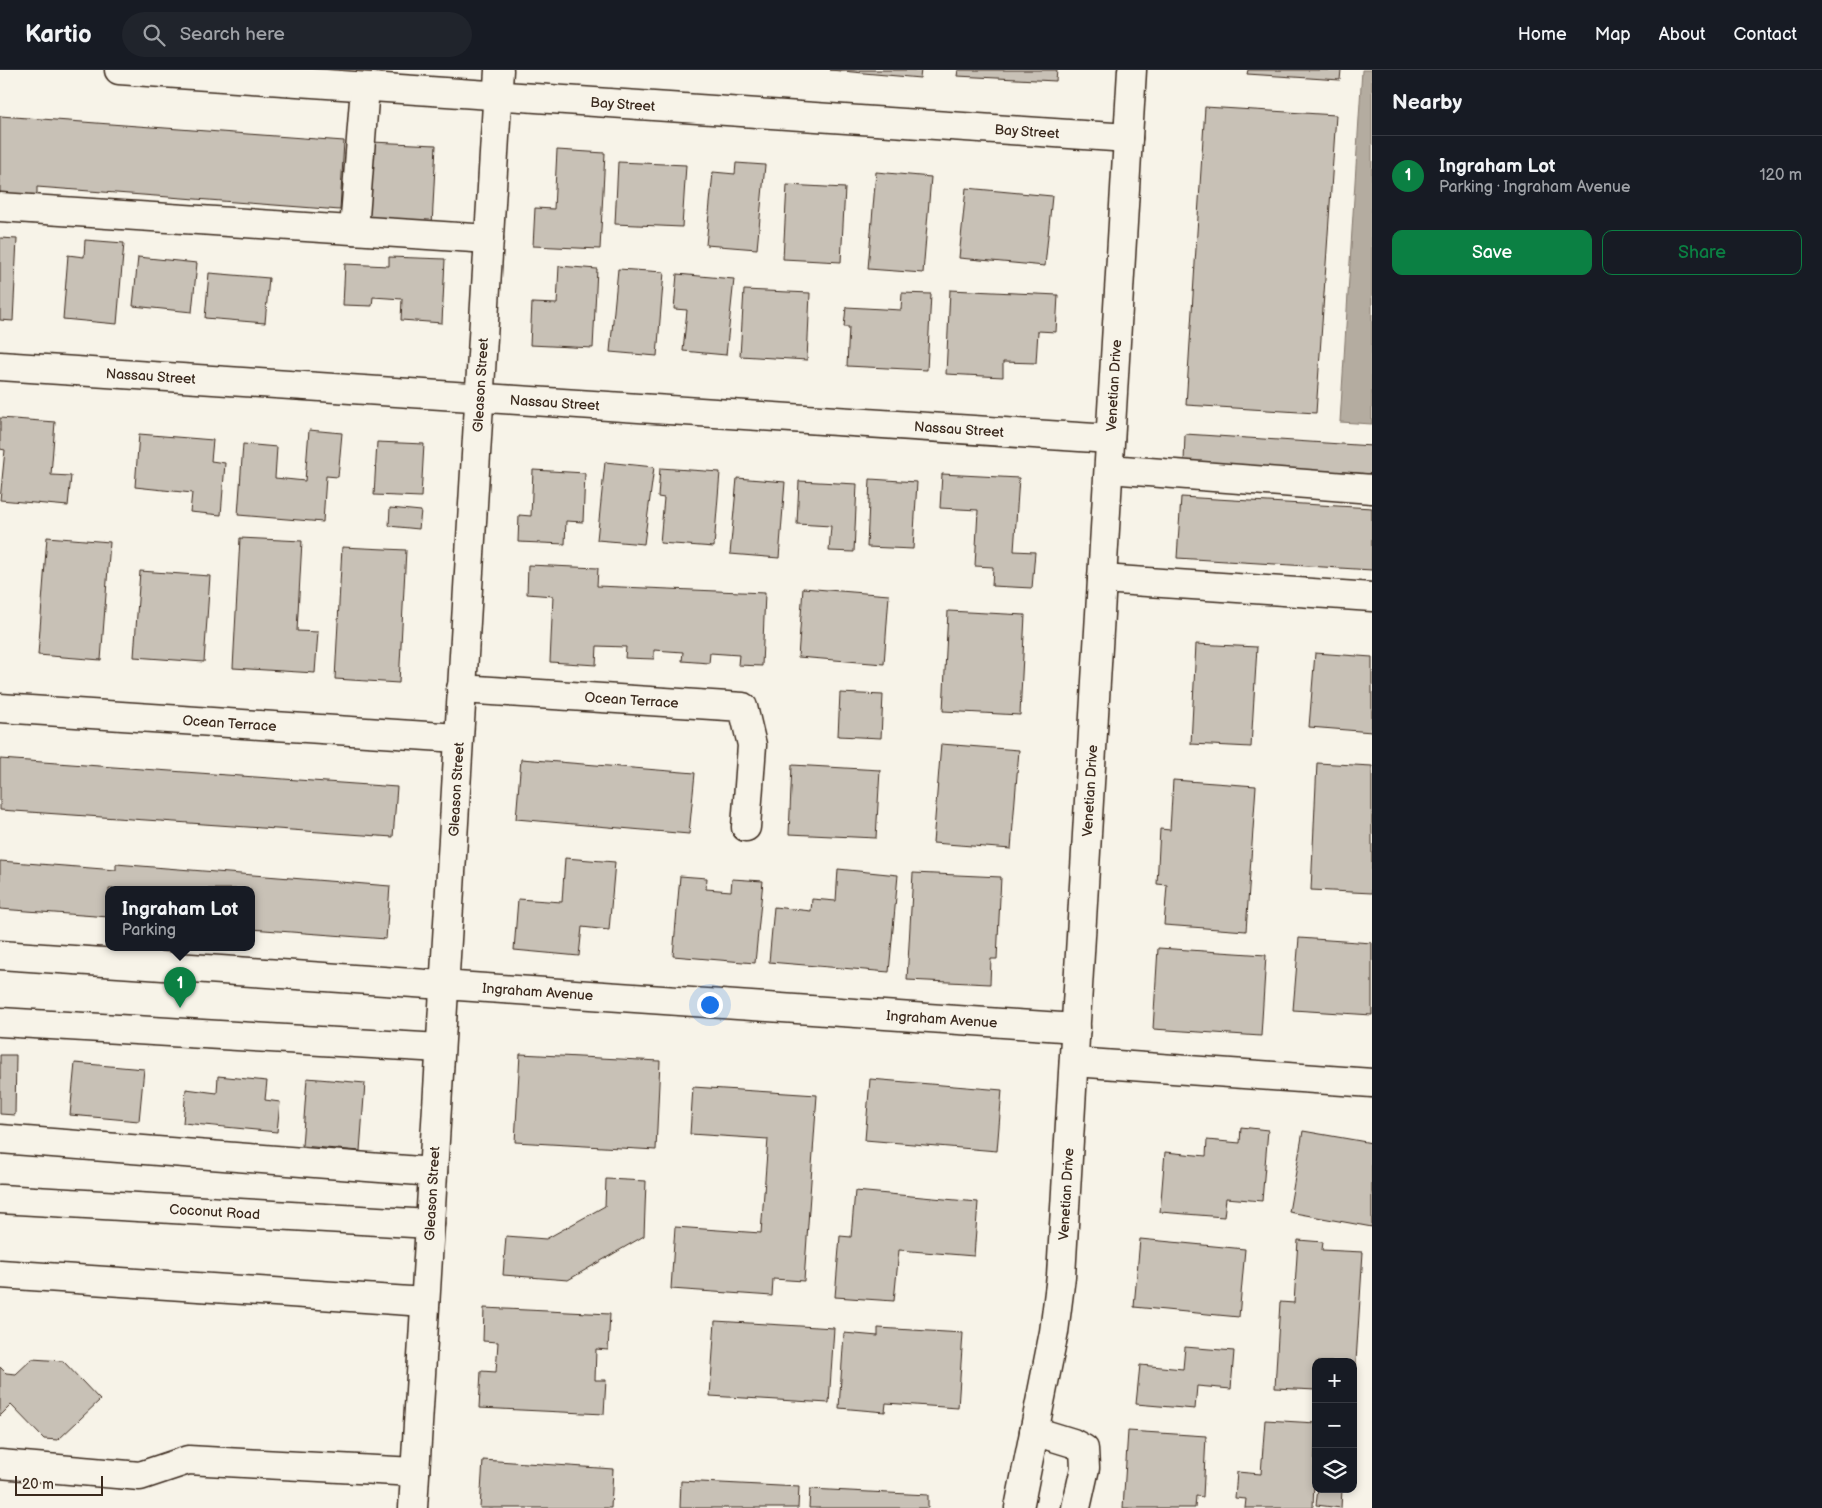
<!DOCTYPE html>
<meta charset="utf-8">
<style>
:root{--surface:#171b24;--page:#20242c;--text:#f1f3f6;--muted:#9ea1a6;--line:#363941;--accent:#0b8043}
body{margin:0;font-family:"Balsamiq Sans",sans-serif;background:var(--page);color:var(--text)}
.controls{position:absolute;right:15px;bottom:15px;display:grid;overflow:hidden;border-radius:10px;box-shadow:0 2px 8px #0003}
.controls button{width:45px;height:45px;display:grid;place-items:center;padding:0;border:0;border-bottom:1px solid var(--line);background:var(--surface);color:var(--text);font:25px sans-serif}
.scale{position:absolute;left:15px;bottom:12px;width:88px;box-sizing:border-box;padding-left:5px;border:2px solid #3b2a1e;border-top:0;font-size:14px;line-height:18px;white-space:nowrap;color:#3b2a1e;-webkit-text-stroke:4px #f7f3e8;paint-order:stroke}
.you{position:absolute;left:709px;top:934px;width:18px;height:18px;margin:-12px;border:4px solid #fff;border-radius:50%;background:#1a73e8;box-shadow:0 0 0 8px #1a73e833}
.badge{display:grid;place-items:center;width:32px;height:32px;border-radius:50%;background:var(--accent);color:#fff;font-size:16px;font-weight:700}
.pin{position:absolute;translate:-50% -41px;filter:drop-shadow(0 1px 2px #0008)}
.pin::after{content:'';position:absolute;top:26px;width:18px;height:15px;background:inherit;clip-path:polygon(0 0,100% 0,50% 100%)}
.popup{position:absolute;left:105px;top:816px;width:150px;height:65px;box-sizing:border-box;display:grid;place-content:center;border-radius:10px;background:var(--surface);filter:drop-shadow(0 1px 4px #0005);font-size:16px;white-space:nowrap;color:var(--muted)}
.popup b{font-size:19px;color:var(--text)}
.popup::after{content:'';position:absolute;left:50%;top:100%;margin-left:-10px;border:10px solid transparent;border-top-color:var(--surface)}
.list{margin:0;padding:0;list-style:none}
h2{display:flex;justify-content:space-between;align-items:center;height:65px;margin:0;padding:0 20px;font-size:21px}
h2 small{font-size:16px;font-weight:400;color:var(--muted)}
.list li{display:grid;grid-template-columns:32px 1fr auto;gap:15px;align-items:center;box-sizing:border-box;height:80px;padding:0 20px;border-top:1px solid var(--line)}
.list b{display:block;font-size:19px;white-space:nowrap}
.list p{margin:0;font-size:16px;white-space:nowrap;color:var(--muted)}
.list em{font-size:16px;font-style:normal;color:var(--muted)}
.actions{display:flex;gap:10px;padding:15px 20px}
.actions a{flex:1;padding:11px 0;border:1px solid var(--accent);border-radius:10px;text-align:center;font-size:18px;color:var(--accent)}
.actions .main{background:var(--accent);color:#fff}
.icon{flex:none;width:28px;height:28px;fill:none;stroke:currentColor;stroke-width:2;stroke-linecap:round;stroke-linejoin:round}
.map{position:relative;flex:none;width:1372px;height:1438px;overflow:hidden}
header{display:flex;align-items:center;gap:30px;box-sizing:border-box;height:70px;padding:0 25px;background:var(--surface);border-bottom:1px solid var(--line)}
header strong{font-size:24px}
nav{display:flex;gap:28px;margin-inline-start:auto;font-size:18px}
.search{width:350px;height:45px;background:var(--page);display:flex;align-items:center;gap:12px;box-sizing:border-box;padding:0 18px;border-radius:28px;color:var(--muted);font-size:19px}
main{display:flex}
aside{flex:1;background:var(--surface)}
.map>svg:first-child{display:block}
.water{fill:#b4aca0;stroke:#84786c}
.building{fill:#c8c1b6;stroke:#3b2a1e}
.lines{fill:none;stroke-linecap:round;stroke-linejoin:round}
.minor-casing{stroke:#3b2a1e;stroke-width:31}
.minor{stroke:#f7f3e8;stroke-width:28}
.labels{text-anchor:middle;stroke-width:4.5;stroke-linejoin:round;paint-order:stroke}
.street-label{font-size:14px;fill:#3b2a1e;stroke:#f7f3e8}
</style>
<header>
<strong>Kartio</strong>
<div class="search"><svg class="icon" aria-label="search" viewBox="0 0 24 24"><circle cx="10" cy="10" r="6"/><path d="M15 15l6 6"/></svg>Search here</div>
<nav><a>Home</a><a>Map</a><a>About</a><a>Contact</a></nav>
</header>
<main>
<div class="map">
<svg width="1372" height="1438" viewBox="0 0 1372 1438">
<rect width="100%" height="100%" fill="#f7f3e8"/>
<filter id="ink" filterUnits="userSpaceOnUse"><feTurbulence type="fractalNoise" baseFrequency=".02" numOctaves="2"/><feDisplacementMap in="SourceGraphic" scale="10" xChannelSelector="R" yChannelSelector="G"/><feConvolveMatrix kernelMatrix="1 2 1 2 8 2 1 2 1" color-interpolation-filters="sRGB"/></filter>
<g filter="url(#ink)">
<path class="water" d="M1362,0h10v354l-32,-2z"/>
<g class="building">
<path d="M830,0h91l-1,8z"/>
<path d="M958,0h99l-1,11 -99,-5z"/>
<path d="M1248,0h93l-1,10 -93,-6z"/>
<path d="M1205,37l131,8 -20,298 -130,-8z"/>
<path d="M0,46l344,25 -4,69 -303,-23v12l-37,-2z"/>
<path d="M372,72l64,3 -4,81 -63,-3z"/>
<path d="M557,80l48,3 -5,96 -67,-3 2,-38 19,1z"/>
<path d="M618,92l68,3 -4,62 -67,-3z"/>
<path d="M736,93l29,2 -8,84 -51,-4 7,-73 22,2z"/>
<path d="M876,102l55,5 -8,96 -55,-4z"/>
<path d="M787,115l58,3 -4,74 -58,-3z"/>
<path d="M966,118l86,8 -7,70 -86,-8z"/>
<path d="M0,168l17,1 -4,82 -13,-1z"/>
<path d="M85,170l39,3 -7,81 -54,-5 5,-64 16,2z"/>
<path d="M138,187l59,6 -5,49 -59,-6z"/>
<path d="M389,187l56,2 -3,64 -41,-3 1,-21 -29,-2 -1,9 -29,-1 2,-41 44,2z"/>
<path d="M559,196l38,3 -4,79 -63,-3 2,-42 25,1z"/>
<path d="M618,199l46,3 -7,84 -47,-4z"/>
<path d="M209,203l60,5 -4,45 -60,-5z"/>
<path d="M677,204l57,5 -8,76 -43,-4 4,-41 -13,-1z"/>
<path d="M744,220l66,3 -3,67 -67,-4z"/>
<path d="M950,220l108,5 -2,37 -18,-1 -2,32 -33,-1v15l-57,-3z"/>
<path d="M902,223l29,1 -4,76 -80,-4 2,-39h-5l2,-20 55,3z"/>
<path d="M0,348l55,4 -4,53 20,1 -3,30 -68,-6 5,-50 -5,-1z"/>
<path d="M309,360l33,3 -4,44 -12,-1 -3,46 -85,-7 5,-71 34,3 -2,31 30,3z"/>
<path d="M139,364l74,6 -2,21 14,2 -4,52 -31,-3 2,-19 -57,-6z"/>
<path d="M1185,364l187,12v28l-188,-12z"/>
<path d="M377,372l47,2 -3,53 -47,-2z"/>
<path d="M605,392l49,5 -10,77 -47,-4z"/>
<path d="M660,398l60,4 -6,75 -54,-4 4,-45 -6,-1z"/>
<path d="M533,400l52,3 -2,49 -17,-1 -1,23 -47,-2 1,-27 12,1z"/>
<path d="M942,404l77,4 -5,73 21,1 -3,36 -40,-2 1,-19 -18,-1 3,-56 -38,-2z"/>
<path d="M737,408l48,4 -6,76 -49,-4z"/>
<path d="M870,409l47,3 -4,67 -46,-2z"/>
<path d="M799,411l58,3 -3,68 -25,-1 2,-25 -34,-2z"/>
<path d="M1181,427l191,11v62l-195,-12z"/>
<path d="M390,438l31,3 -2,18 -30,-3z"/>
<path d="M47,467l63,5 -9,118 -63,-5z"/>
<path d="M240,468l62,3 -5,90 21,1 -3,41 -82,-5z"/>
<path d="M342,477l64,3 -7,133 -64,-4z"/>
<path d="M528,495l70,3 -1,18 168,7 -3,73 -24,-1 1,-10 -29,-2 -1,10 -27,-2 1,-9 -29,-2v9l-29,-1 1,-11 -29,-1 -1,19 -46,-3 3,-66 -26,-2z"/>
<path d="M140,501l70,5 -6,86 -70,-5z"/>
<path d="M803,518l86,7 -5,69 -86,-7z"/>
<path d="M948,541l77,4 -5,100 -77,-4z"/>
<path d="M1196,574l61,3 -6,100 -60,-3z"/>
<path d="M1315,583l57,4v75l-63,-5z"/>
<path d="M840,623l43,2 -2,43 -43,-2z"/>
<path d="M941,674l78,6 -8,99 -78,-6z"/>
<path d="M0,689l397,28 -4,50 -393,-27z"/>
<path d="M521,689l174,14 -6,61 -173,-15z"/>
<path d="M1317,693l55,3v127l-61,-3z"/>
<path d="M792,695l88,5 -4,68 -87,-4z"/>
<path d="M1173,710l83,6 -10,145 -82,-6 3,-40 -10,-1 3,-55 10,1z"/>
<path d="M565,788l50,4 -6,68 -27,-3 -3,29 -65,-6 4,-51 44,3z"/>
<path d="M0,791l116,9v-6l274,22 -4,53 -135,-10v-40h-142v28l-109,-8z"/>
<path d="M838,799l60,6 -9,97 -120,-10 5,-55 37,4 1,-12 24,2z"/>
<path d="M913,803l88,4 -4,82h-6l-1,25 -83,-4z"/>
<path d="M680,806l27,2 -1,11 25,2 1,-12 31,2 -8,82 -82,-7z"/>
<path d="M1299,868l73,5v72l-79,-5z"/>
<path d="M1158,878l108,7 -5,81 -108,-7z"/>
<path d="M520,984l140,7 -4,89 -141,-8z"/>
<path d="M0,985h16l-1,60 -15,-1z"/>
<path d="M75,993l69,6 -5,52 -69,-6z"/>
<path d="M218,1006l49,5 -2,19 15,2 -3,30 -94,-9 3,-34 31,4z"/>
<path d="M307,1008l58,5 -5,68 -58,-5z"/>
<path d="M870,1009l132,11 -5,61 -132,-11z"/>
<path d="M693,1017l124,8 -13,186 -31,-2 -1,17 -101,-7 4,-62 86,6 7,-94 -78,-5z"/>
<path d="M1241,1057l27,3 -6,71 -36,-3 -2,19 -64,-5 5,-60 41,4 1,-16 33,3z"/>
<path d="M1303,1061l69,12v84l-83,-15z"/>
<path d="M606,1109l40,2 -2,55 -76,44 -65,-5 3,-39 40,3 59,-33z"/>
<path d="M855,1121l123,11 -4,54 -75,-6 -5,51 -59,-4 5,-61 11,1z"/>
<path d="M1140,1169l105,10 -6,68 -105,-10z"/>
<path d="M1298,1170l25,2 -1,8 41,2 -9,141 -1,-31h-37v28l-41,-2 5,-86 14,1z"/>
<path d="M484,1238l126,6 -2,36 -12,-1 -1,31h11l-2,34 -125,-6 2,-37 15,1 2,-30 -15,-1z"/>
<path d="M715,1251l119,7 -5,75 -119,-7z"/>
<path d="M878,1258l85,5 -5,75 -72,-5 -1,9 -46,-4 5,-75 34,3z"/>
<path d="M1185,1277l49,4 -3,38 -34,-3 -2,23 -59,-5 4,-39 43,4z"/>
<path d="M32,1289l31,2 37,39 -42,40 -14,-1 -33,-34 -11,11v-49l6,6 10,1z"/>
<path d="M1265,1350l51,3 -3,85h-68l1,-9 -11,-1 2,-26 24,2z"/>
<path d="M1128,1361l78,5 -3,61 -7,-1 -1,12h-72z"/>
<path d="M483,1390l130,9 -2,39h-131z"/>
<path d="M681,1411l118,6 -1,21h-118z"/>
<path d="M810,1419l118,6v13h-119z"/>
<path d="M1318,1419h24l-1,19 -25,-3z"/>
</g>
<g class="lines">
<g class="minor-casing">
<g id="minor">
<path id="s1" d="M119,0l1009,68"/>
<path d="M0,137l489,32"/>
<path d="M354,160l11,-143"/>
<path id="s2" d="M0,296l1110,73"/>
<path d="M1109,399l263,20"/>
<path d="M1102,509l270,18"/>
<path id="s3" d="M461,619l282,18 9,38 -6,82"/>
<path id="s4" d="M0,638l458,30"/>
<path id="s5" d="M0,885l1076,73"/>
<path d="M0,952l440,26"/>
<path d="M1074,992l298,21"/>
<path d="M0,1069l433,33"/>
<path id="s6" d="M0,1129l430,25"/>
<path d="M0,1204l425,28"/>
<path d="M1034,1361l39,12 11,6 1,19 -9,40"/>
<path d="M0,1394l140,12 48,-16 227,12"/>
<path id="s7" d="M413,1438l86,-1438"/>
<path id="s8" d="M1019,1438l35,-176 7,-56 71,-1206"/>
</g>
</g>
<use href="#minor" class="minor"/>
</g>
</g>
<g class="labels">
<g class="street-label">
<text dy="5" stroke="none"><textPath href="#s1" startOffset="505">Bay Street</textPath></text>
<text dy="5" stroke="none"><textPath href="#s1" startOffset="910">Bay Street</textPath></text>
<text dy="5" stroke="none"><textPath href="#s2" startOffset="151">Nassau Street</textPath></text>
<text dy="5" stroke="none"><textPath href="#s7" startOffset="1125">Gleason Street</textPath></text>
<text dy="5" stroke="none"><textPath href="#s8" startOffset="1128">Venetian Drive</textPath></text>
<text dy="5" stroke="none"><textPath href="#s2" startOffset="556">Nassau Street</textPath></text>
<text dy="5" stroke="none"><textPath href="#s2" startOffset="961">Nassau Street</textPath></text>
<text dy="5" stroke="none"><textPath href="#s3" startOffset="171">Ocean Terrace</textPath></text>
<text dy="5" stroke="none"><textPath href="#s4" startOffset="230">Ocean Terrace</textPath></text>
<text dy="5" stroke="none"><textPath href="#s7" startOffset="720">Gleason Street</textPath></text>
<text dy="5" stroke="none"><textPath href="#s8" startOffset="722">Venetian Drive</textPath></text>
<text dy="5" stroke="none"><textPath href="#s5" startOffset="539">Ingraham Avenue</textPath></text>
<text dy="5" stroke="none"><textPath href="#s5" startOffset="944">Ingraham Avenue</textPath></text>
<text dy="5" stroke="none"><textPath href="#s7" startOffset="315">Gleason Street</textPath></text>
<text dy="5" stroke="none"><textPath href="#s8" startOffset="318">Venetian Drive</textPath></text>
<text dy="5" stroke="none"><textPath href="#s6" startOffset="215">Coconut Road</textPath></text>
</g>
</g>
</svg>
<div class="controls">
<button>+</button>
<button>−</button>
<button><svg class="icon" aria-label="layers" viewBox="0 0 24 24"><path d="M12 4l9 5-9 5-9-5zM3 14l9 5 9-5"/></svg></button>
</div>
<div class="scale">20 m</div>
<div class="you"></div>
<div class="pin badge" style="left:180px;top:938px">1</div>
<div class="popup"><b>Ingraham Lot</b>Parking</div>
</div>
<aside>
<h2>Nearby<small></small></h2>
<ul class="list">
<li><span class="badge">1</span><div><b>Ingraham Lot</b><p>Parking · Ingraham Avenue</p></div><em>120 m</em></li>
</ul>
<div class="actions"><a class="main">Save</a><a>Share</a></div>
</aside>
</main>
